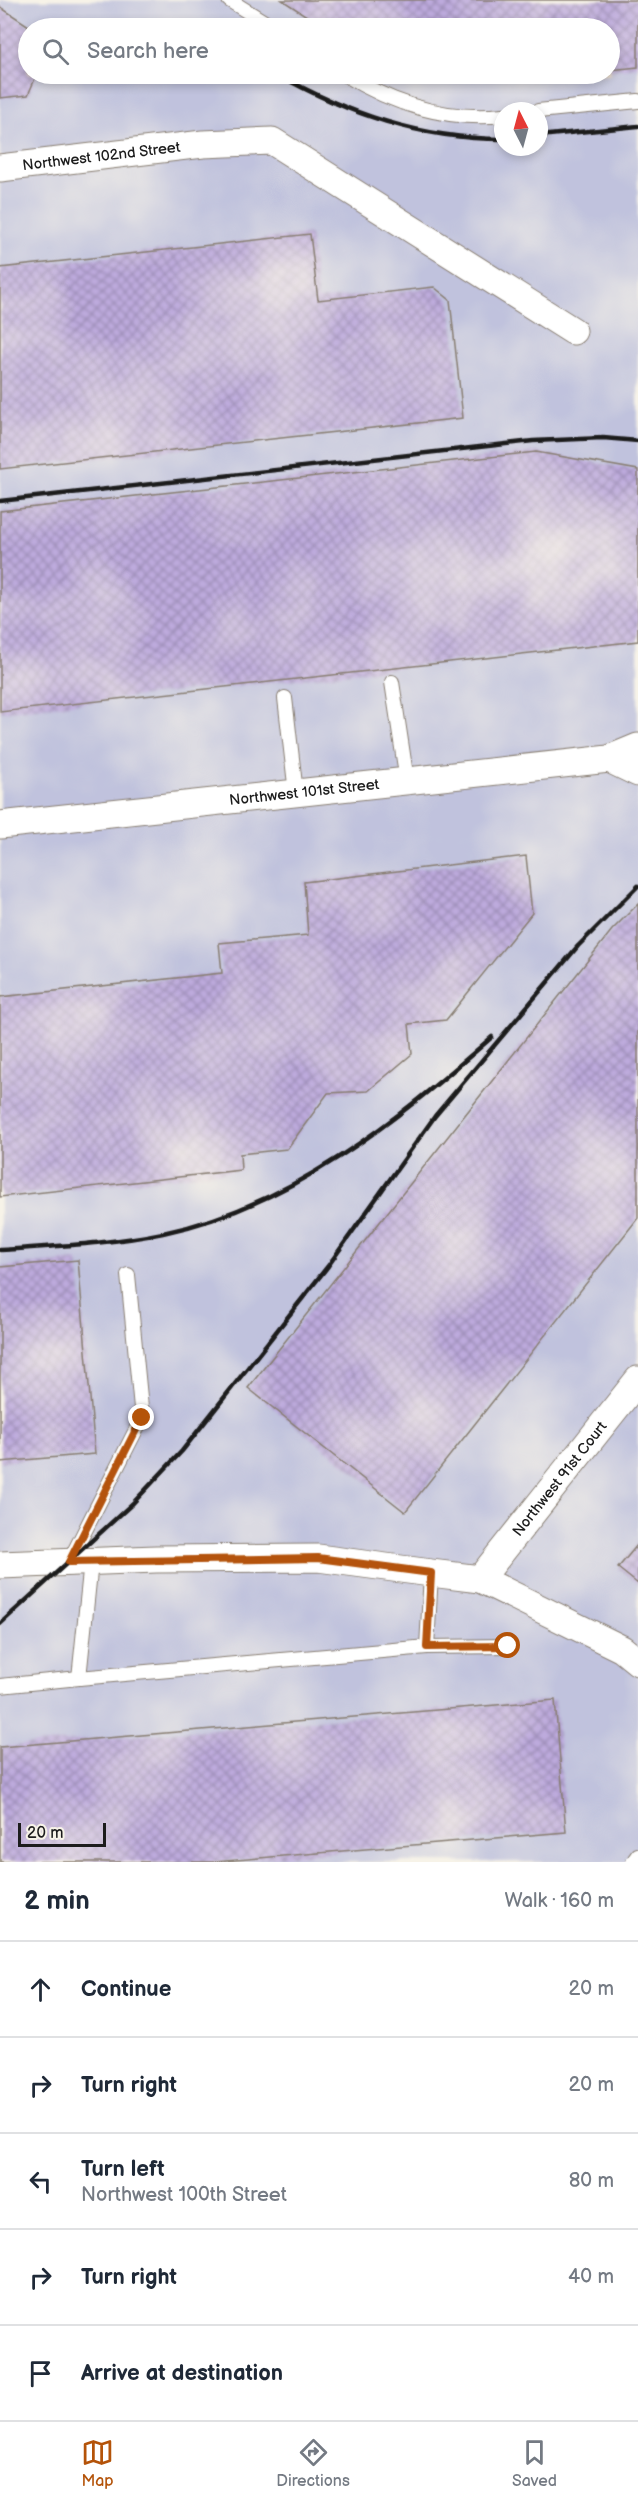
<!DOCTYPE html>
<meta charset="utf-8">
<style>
:root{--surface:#fff;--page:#f6f6f7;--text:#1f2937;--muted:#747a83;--line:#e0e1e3;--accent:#b45309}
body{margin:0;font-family:"Balsamiq Sans",sans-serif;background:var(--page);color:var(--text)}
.compass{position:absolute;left:494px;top:102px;width:54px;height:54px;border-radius:50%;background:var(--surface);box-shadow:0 3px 9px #0003;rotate:354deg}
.scale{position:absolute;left:18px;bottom:15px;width:88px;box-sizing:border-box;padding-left:6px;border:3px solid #1c1c1c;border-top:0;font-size:16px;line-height:21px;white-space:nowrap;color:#1c1c1c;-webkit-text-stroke:4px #f7f3e8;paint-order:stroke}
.stop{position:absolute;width:18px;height:18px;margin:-14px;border:4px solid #b45309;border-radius:50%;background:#fff}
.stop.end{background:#b45309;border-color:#fff;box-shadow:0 2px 6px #0008}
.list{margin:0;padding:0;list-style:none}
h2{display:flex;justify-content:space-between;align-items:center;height:78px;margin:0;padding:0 24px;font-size:26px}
h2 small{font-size:20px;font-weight:400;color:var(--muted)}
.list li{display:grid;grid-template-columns:39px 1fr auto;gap:18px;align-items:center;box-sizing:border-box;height:96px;padding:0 24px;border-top:2px solid var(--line)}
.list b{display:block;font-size:22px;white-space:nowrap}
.list p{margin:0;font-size:20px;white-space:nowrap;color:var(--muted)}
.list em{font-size:20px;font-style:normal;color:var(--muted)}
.icon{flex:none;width:33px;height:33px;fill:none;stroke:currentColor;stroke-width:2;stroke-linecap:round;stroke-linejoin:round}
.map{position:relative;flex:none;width:638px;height:1862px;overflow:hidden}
.search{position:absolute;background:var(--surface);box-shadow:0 3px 9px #0003;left:18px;right:18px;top:18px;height:66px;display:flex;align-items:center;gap:15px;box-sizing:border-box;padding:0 21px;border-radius:33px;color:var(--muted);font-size:22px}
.sheet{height:558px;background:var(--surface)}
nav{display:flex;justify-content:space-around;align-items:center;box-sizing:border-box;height:84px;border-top:2px solid var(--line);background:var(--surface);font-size:16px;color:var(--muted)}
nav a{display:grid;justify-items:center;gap:3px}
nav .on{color:var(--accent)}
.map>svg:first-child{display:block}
.industrial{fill:#c0c2dd;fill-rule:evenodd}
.building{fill:url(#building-cross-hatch)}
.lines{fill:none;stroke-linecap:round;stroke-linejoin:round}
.service-casing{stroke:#887e72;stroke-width:16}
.minor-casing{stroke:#887e72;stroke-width:29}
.service{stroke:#fff;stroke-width:14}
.minor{stroke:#fff;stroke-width:27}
.rail{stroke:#1c1c1c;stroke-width:4.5}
.route{stroke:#b45309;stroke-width:8}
.labels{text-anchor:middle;stroke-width:6;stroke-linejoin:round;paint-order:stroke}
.street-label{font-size:15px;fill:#1c1c1c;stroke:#f7f3e8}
</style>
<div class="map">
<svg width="638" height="1862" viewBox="0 0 638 1862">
<defs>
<pattern id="building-cross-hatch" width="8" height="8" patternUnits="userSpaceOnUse" patternTransform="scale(1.5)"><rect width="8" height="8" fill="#bdaadd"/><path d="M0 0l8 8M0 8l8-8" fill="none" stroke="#998ab2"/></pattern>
</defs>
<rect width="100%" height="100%" fill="#f7f3e8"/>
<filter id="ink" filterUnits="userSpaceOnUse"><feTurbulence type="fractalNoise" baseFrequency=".0167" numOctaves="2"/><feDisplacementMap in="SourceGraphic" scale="12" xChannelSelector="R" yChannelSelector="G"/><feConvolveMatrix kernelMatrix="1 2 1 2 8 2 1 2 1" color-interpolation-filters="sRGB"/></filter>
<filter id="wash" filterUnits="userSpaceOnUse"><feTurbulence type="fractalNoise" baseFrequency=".008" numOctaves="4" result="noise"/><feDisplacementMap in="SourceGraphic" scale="24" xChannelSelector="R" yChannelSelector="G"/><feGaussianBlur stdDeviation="1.35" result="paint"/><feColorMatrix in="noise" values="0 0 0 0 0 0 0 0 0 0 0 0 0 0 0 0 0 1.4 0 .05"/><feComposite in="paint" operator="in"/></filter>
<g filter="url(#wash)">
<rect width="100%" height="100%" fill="#f3e1c7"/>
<path class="industrial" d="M0,0h638v1862h-638zM28,28h582v46h-582zM503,111h36v36h-36z"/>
<g id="blocks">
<g class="building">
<path d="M282,0h356v67l-28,3v-42h-285z"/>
<path d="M0,7l32,21h-4v46h9l-9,21 -28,3z"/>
<path d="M393,74h168v1l-158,5z"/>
<path d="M310,234l8,66 116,-13 16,13 13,118 -463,51v-201z"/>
<path d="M536,452l102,18v171l-638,71v-201z"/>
<path d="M526,856l6,57 -86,107 -37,4 3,30 -44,37 -40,2 -41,56 -47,5 1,16 -241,27v-200l222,-24 -3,-30 89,-8 -4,-53z"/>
<path d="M638,904v314l-233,294 -157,-124 364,-458z"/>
<path d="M78,1260l17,194 -95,8v-195z"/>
<path d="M638,1544v40l-20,-16z"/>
<path d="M555,1700l11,132 -353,30h-213v-115z"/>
</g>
</g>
</g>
<g filter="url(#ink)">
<use href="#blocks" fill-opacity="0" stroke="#887e72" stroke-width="1.5"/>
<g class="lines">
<g class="service-casing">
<g id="service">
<path d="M229,0l45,28"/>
<path d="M344,74c48,30 103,47 159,41"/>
<path d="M538,111l100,-10"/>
<path d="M392,682l15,99"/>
<path d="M285,698l11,95"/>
<path d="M69,1562l73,-144 -14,-143"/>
<path d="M91,1562l-12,116 348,-31"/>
<path d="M431,1573l-4,74 81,-1"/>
<path d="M0,1686l79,-8"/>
<path d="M633,1862l5,-7"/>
</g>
</g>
<g class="minor-casing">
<g id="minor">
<path id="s1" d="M0,168l203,-24 69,-3 301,190"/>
<path d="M609,759l29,14"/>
<path id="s2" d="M0,825l609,-66 29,-12"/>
<path d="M0,1565l156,-6 162,-1 113,15 49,6 142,70 16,13"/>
<path id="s3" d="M480,1579l158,-199"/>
</g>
</g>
<use href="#service" class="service"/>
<use href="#minor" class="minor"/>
<g class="rail">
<path d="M277,74c71,40 144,65 226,65"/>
<path d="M539,136l99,-10"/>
<path d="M0,501l533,-60 70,-3 35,3"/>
<path d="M0,1250c54,-4 110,-6 163,-17 129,-27 233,-112 329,-196"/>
<path d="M0,1624l133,-121 49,-52 146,-185 107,-150 143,-170 60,-60"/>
</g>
</g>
</g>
<g class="lines" filter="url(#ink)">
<path class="route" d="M142,1418l-73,144 249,-4 113,15 -4,74 81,-1"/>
</g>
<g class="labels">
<g class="street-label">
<text dy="5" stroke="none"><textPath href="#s1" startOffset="102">Northwest 102nd Street</textPath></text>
<text dy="5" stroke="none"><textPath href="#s2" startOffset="306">Northwest 101st Street</textPath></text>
<text dy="5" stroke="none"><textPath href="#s3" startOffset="128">Northwest 91st Court</textPath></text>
</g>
</g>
</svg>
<svg class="compass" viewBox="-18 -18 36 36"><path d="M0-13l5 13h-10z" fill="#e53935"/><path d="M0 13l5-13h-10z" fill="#747a83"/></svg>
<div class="scale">20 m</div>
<div class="stop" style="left:508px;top:1646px"></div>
<div class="stop end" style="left:142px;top:1418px"></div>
<div class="search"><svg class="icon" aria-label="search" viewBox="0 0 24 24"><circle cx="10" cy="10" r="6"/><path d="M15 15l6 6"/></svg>Search here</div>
</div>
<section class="sheet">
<h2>2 min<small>Walk · 160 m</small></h2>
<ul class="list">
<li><svg class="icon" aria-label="ahead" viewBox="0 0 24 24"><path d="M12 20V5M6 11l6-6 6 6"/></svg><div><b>Continue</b></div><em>20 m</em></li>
<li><svg class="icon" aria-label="right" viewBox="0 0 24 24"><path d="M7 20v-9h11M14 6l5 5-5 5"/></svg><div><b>Turn right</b></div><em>20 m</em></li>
<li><svg class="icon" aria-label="left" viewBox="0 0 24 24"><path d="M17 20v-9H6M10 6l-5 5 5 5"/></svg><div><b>Turn left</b><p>Northwest 100th Street</p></div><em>80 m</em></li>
<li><svg class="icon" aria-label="right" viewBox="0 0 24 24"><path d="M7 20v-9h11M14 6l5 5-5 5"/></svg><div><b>Turn right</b></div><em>40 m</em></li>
<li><svg class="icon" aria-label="arrive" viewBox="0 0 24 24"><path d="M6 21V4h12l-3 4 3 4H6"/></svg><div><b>Arrive at destination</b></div></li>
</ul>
</section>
<nav>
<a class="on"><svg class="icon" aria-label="map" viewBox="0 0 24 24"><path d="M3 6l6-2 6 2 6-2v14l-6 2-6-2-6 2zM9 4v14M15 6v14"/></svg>Map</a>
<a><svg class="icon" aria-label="directions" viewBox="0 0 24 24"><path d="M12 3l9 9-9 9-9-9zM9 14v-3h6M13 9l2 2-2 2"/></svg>Directions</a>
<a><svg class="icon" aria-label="saved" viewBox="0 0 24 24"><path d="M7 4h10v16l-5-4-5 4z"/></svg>Saved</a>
</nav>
